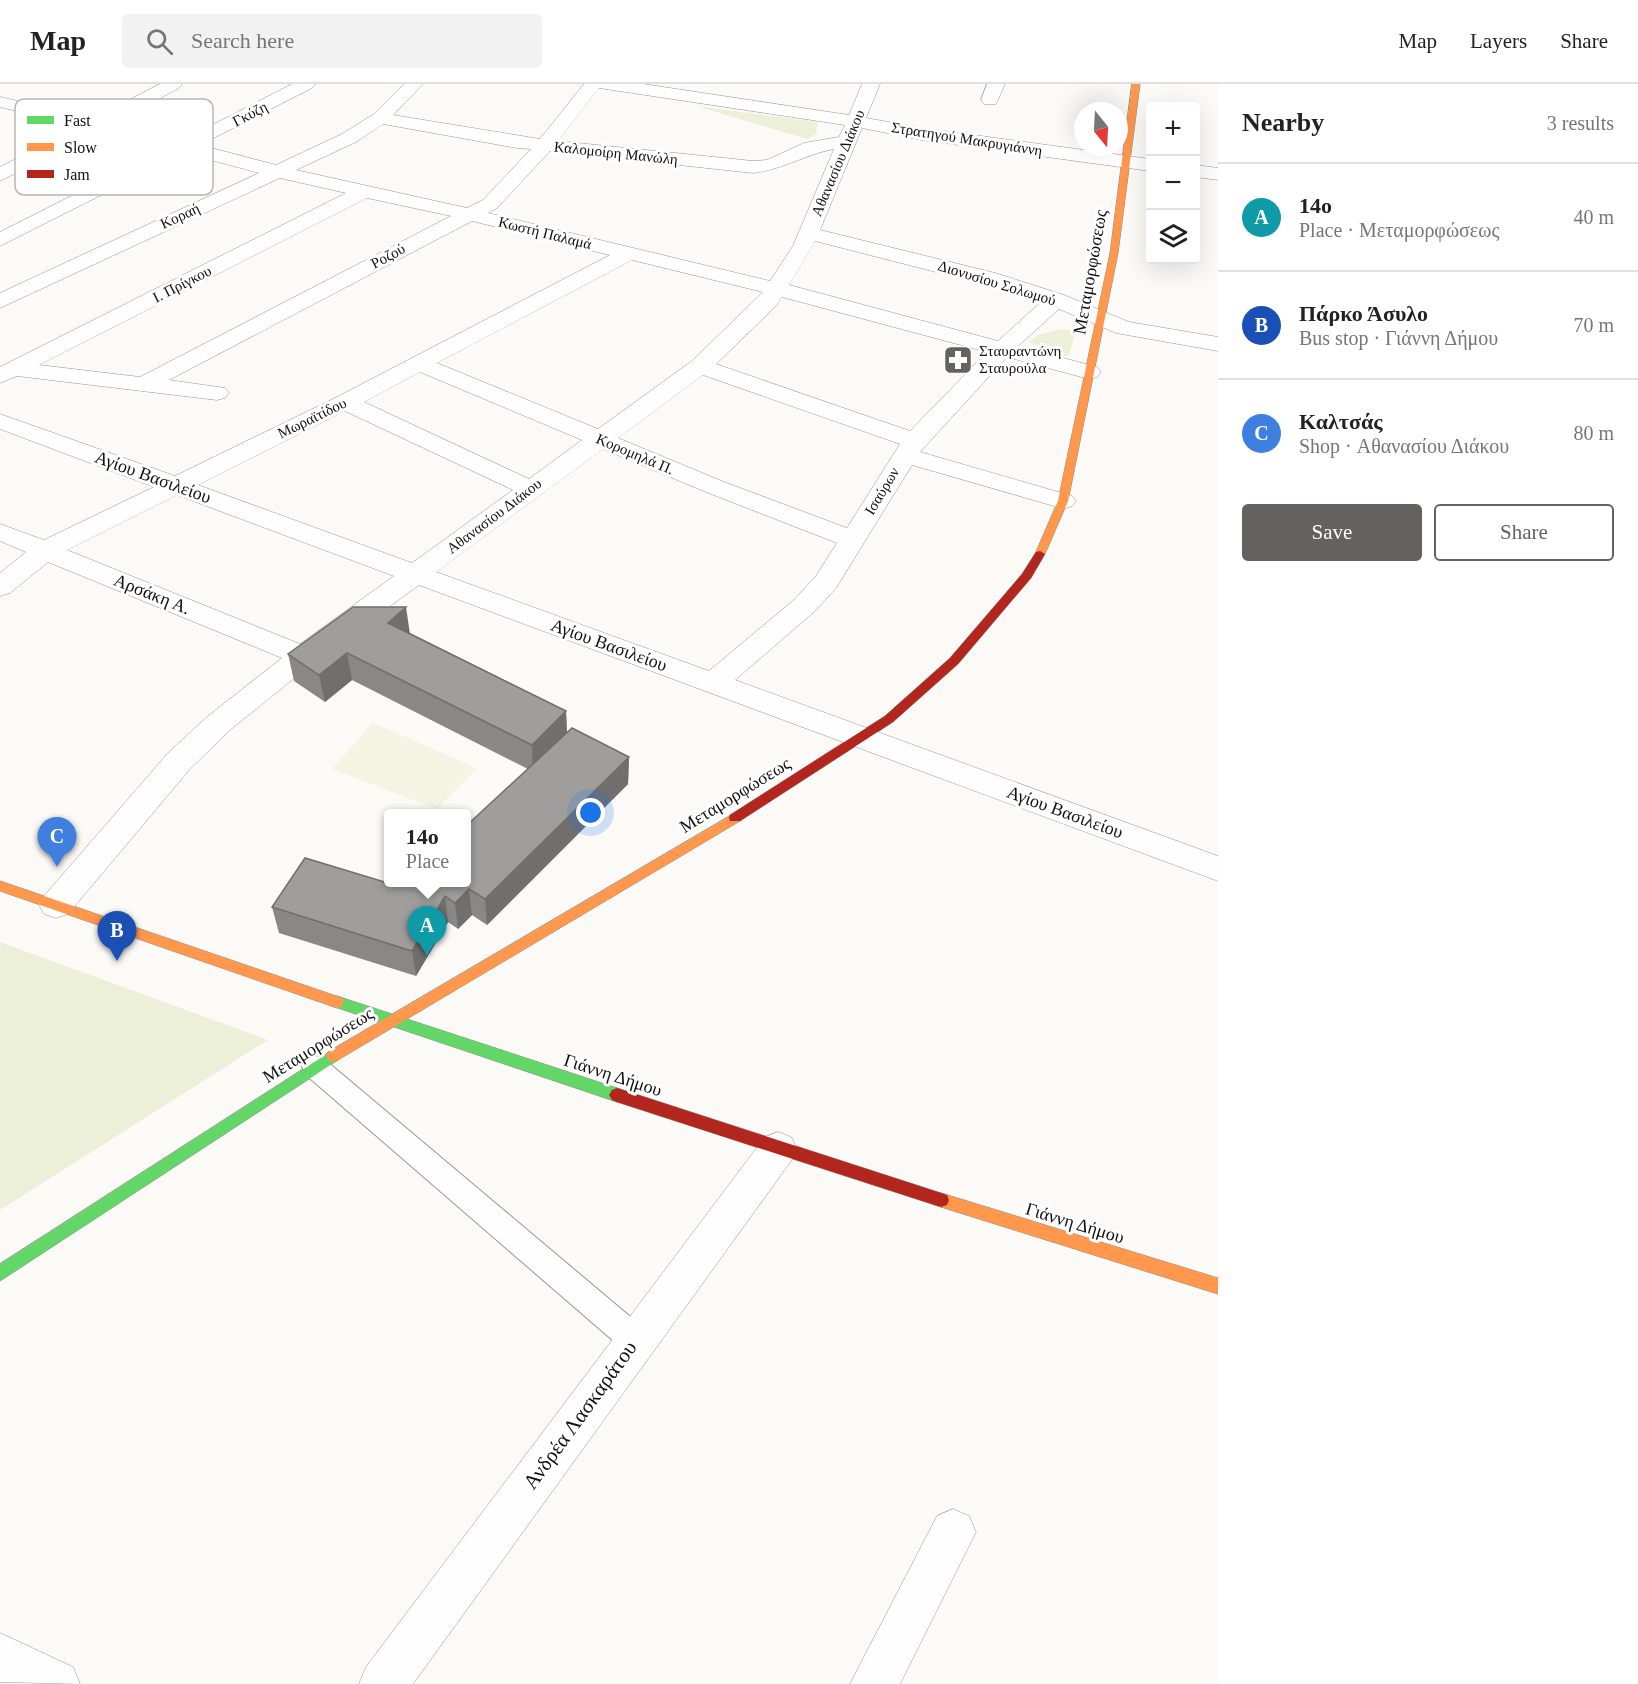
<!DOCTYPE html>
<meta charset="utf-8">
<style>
:root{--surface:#fff;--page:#f2f2f2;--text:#222;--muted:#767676;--line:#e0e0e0;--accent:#636261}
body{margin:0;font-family:Georgia,serif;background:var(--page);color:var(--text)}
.controls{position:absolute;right:18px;top:18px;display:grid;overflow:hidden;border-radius:6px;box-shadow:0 6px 24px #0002}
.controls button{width:54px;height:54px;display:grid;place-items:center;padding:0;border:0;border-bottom:2px solid var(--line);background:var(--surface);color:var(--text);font:30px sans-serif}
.compass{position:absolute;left:1074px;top:18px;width:54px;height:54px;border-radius:50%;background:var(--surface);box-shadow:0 6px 24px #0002;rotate:162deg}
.you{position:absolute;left:591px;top:729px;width:21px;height:21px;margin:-15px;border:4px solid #fff;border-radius:50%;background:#1a73e8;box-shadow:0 0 0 9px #1a73e833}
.badge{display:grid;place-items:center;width:39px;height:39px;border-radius:50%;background:var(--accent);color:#fff;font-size:20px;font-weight:700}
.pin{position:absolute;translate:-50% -50px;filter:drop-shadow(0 2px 3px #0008)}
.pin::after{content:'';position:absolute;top:32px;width:21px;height:18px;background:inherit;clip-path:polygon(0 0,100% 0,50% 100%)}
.popup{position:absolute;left:384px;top:725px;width:87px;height:78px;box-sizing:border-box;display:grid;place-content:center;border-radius:6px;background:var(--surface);filter:drop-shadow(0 2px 4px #0005);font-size:20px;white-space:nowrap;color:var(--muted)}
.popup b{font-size:22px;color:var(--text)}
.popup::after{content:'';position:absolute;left:50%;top:100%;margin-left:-12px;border:12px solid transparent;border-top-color:var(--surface)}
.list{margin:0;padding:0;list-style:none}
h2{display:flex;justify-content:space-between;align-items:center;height:78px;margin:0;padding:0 24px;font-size:26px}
h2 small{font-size:20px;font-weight:400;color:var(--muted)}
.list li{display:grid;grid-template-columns:39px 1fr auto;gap:18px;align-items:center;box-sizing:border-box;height:108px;padding:0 24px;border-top:2px solid var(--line)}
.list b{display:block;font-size:22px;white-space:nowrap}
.list p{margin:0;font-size:20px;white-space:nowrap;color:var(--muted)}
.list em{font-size:20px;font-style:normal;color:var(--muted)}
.actions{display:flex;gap:12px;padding:18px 24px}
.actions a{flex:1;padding:14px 0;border:2px solid var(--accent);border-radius:6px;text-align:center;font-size:21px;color:var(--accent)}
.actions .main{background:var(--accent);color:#fff}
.icon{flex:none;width:33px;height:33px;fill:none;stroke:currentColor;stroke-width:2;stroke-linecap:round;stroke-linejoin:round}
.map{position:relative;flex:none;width:1218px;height:1600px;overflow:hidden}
header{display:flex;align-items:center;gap:36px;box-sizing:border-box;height:84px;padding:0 30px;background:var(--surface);border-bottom:2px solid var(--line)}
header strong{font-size:28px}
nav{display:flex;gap:33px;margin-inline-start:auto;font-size:21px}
.search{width:420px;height:54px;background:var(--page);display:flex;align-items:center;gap:15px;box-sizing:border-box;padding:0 21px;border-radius:6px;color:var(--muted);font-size:22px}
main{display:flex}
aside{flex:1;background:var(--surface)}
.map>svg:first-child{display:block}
.green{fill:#ecf0d8}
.pitch{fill:#f3f4e2}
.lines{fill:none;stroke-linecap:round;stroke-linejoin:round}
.lane-casing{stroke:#969594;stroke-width:2}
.street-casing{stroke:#969594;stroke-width:1}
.fast-casing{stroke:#8d8c8b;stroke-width:1}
.slow-casing{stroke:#8d8c8b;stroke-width:1}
.jam-casing{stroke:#8d8c8b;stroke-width:1}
.lane{fill:#fffefe;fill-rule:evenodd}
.street{fill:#fffefe;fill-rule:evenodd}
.fast{fill:#63d668;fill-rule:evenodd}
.slow{fill:#ff974d;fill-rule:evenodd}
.jam{fill:#b3261e;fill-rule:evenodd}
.wall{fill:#8a8886}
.shaded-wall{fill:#706f6d}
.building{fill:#a09e9c;stroke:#706f6d;stroke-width:1.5}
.labels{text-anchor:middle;stroke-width:6;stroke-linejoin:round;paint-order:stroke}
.far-street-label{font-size:15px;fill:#101010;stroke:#fff}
.far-poi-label{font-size:15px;fill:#101010;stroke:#fff;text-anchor:start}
.street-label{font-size:18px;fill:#101010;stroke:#fff}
.near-street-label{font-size:21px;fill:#101010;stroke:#fff}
.key{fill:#fff;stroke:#b7b7b7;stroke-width:1.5}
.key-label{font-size:16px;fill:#101010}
</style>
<header>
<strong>Map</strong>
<div class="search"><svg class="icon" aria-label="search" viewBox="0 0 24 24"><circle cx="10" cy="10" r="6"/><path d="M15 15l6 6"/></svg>Search here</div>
<nav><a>Map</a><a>Layers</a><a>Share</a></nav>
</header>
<main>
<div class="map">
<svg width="1218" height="1600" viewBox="0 0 1218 1600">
<rect width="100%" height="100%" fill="#fcfaf7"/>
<g class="green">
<path d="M696,22l122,16 -2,12 -9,5z"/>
<path d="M1061,245l9,1 5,4 -6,21 -5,1 -35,-14 9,-7z"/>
<path d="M0,858l268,98 -268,170z"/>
</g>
<path class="pitch" d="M373,639l104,45 -40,41 -105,-40z"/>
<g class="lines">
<g class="lane-casing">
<path id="lane" d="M315,972l9,3 322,271 4,10 -4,10 -11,5 -11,-5 -318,-275 -4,-8 4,-8z"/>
</g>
<g class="street-casing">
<g id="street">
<path d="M160,0h22l-3,4 -66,35 68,18 111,-57h23l-3,4 -112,57 76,20 66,-31 32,-20 30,-30h19l-30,31 147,24 44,-55h59l206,31 13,-31h18l-14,34 56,10 228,31v12l-228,-31 -60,-12 -42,102 175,43 69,22 65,27 89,15v14l-102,-18 -57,-24 -41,37 79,21 4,5 -4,5 -8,2 -82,-22 -87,95 152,44 4,5 -4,5 -9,3 -9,-3 -142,-41 -76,123 -21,23 -80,69 483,176v25l-799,-296 -106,78 -83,67 -40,39 -122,145 -12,4 -12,-4 -5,-9 5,-9 124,-143 40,-37 74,-58 -234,-96 -38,31 -10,3v-23l26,-21 -26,-11v-17l44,16 110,-53 -154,-58v-15l175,62 162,-79 273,-142 -138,-34 -303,159 56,8 4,5 -4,5 -8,2 -200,-24 -17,7v-16l346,-174 -66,-15 -280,130v-15l259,-120 -74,-20 -185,93v-14l166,-84 -67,-17 -99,50v-14l79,-41 -79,-19v-10l94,21zM599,4l246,37 -6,12 -35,6 -37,17 -14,1 -195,-20zM383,40l134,24 14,1 -48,51 -16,8 -171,-38 60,-28zM834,65l-41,97 -23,35 -282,-68 9,-5 53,-57 203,22c29,-3 53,-19 81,-24zM367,114l84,18 -311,161 -101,-12zM815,157l164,42 62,19 -43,39 -209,-56zM632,176l131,32 -71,69 -94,68 -161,-66zM782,213l205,55 -77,79 -194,-67 60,-58zM420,288l162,68 -53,39 -165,-77zM703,291l197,69 -53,84 -123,-46 -106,-44zM345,327l168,79 -101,73 -214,-78zM603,365l103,43 131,51 -21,33 -21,23 -86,72 -273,-99zM177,411l217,81 -94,68 -233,-94z"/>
<path d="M987,0h18l-9,20h-12l-3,-4z"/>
<path d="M1196,81l22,3v12l-22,-3z"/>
<path d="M778,1048l13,5 6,12 -6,12 -378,523h-54l7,-17 399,-530z"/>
<path d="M953,1425l16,7 7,16 -76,152h-50l87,-168z"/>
<path d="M0,1549l73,34 7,17 -80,-2z"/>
</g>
</g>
<g class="fast-casing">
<g id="fast">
<path d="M337,912l280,92 5,2 3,5 -3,5 -5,2 -285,-96 -2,-4 2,-4z"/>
<path d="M333,966l5,2 2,4 -2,4 -338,221v-17z"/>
</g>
</g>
<g class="slow-casing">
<g id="slow">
<path d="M1132,0h8l-22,169 -50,248 -23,53 -5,3 -5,-3 23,-53 52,-248z"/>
<path d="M735,729l6,5 -1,3 -402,239 -5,2 -5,-2 -2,-4 2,-4z"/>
<path d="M0,797l342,117 2,4 -2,4 -5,2 -337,-117z"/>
<path d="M941,1109l277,85v16l-277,-87 -6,-2 -2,-5 2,-5z"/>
</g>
</g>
<g class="jam-casing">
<g id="jam">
<path d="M1040,467l5,3 -14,24 -73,86 -65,58 -153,99h-10l-1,-3 1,-3 155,-99 65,-58 72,-84 14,-22z"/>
<path d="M617,1004l324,105 6,2 2,5 -2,5 -6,2 -324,-105 -5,-2 -3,-5 3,-5z"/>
</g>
</g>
<use href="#lane" class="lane"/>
<use href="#street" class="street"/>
<use href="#fast" class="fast"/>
<use href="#slow" class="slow"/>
<use href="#jam" class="jam"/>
</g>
<path class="wall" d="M410,549l156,78 1,21 62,25 -1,27 -141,141 -15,-10 -14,14 -10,-7 -32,54 -137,-43 -7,-26 119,-23 75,-2 62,-113 -176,-89 -27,22 -31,-21 -6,-27z"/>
<g class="shaded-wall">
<path d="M406,523l4,27 -22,-11z"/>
<path d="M347,569l5,27 -27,22 -6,-27z"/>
<path d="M566,627l1,27 -34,34 -1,-27z"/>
<path d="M629,673l-1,27 -141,141 -2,-26z"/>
<path d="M469,805l3,26 -14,14 -3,-26z"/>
<path d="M445,812l3,26 -32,54 -4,-25z"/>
</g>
<g class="building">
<path d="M353,523h53l-18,16 178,88 -34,34 -185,-92 -28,22 -31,-21z"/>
<path d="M572,644l57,29 -144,142 -16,-10 -14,14 -10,-7 -33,55 -140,-44 33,-49 86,26 2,-2h73v-56z"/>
</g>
<defs>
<g id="pharmacy-square" transform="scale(1.5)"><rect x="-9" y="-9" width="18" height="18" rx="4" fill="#636261" stroke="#fff"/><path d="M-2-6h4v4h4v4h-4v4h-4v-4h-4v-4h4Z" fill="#fff"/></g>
</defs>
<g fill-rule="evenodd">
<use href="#pharmacy-square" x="958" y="276"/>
</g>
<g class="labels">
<g class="far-street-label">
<text transform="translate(250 30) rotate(-27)" y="5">Γκύζη</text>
<text transform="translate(967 55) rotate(9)" y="5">Στρατηγού Μακρυγιάννη</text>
<text transform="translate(616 69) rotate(6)" y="5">Καλομοίρη Μανώλη</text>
<text transform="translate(838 79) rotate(-67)" y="5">Αθανασίου Διάκου</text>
<text transform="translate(180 132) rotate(-25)" y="5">Κοραή</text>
<text transform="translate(545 149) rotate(14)" y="5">Κωστή Παλαμά</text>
<text transform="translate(388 172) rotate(-28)" y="5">Ροζού</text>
<text transform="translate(997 199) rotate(17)" y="5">Διονυσίου Σολωμού</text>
<text transform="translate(182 200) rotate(-27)" y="5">Ι. Πρίγκου</text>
<text transform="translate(312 334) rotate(-26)" y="5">Μωραϊτίδου</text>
<text transform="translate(635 370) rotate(23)" y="5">Κορομηλά Π.</text>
<text transform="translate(882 407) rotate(-59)" y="5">Ισαύρων</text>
<text transform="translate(494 432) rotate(-37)" y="5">Αθανασίου Διάκου</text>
</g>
<g class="far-poi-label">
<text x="979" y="272">Σταυραντώνη<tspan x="979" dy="17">Σταυρούλα</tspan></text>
</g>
<g class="street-label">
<text transform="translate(1090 188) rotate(-80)" y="6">Μεταμορφώσεως</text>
<text transform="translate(153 393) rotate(20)" y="6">Αγίου Βασιλείου</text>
<text transform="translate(152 510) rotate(22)" y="6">Αρσάκη Α.</text>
<text transform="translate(609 561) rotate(20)" y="6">Αγίου Βασιλείου</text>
<text transform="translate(735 711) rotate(-32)" y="6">Μεταμορφώσεως</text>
<text transform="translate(1065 728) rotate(20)" y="6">Αγίου Βασιλείου</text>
<text transform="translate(318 961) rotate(-32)" y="6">Μεταμορφώσεως</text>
<text transform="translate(613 991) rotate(18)" y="6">Γιάννη Δήμου</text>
<text transform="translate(1075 1139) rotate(17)" y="6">Γιάννη Δήμου</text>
</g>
<g class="near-street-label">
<text transform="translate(580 1331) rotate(-54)" y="7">Ανδρέα Λασκαράτου</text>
</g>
</g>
<rect x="15" y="15" width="198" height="96" rx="9" class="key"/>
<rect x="27" y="32" width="27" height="8" fill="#63d668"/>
<rect x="27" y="59" width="27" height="8" fill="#ff974d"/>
<rect x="27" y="86" width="27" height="8" fill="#b3261e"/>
<g class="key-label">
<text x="64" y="42">Fast</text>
<text x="64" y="69">Slow</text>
<text x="64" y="96">Jam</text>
</g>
</svg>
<div class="controls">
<button>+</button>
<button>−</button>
<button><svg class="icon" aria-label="layers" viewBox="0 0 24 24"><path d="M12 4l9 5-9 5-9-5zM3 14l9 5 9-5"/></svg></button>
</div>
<svg class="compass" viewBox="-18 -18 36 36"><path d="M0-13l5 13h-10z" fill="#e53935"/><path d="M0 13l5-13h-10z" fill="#767676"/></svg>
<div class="you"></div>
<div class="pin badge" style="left:427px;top:872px;background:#0f9aa8">A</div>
<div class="popup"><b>14o</b>Place</div>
<div class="pin badge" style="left:117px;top:877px;background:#1a4fb4">B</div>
<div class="pin badge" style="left:57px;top:783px;background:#3f7fe0">C</div>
</div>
<aside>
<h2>Nearby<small>3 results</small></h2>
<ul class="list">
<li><span class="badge" style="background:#0f9aa8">A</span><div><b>14o</b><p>Place · Μεταμορφώσεως</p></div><em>40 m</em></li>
<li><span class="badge" style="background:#1a4fb4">B</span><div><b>Πάρκο Άσυλο</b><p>Bus stop · Γιάννη Δήμου</p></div><em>70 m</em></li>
<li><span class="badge" style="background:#3f7fe0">C</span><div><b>Καλτσάς</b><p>Shop · Αθανασίου Διάκου</p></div><em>80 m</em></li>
</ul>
<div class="actions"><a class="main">Save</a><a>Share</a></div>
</aside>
</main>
